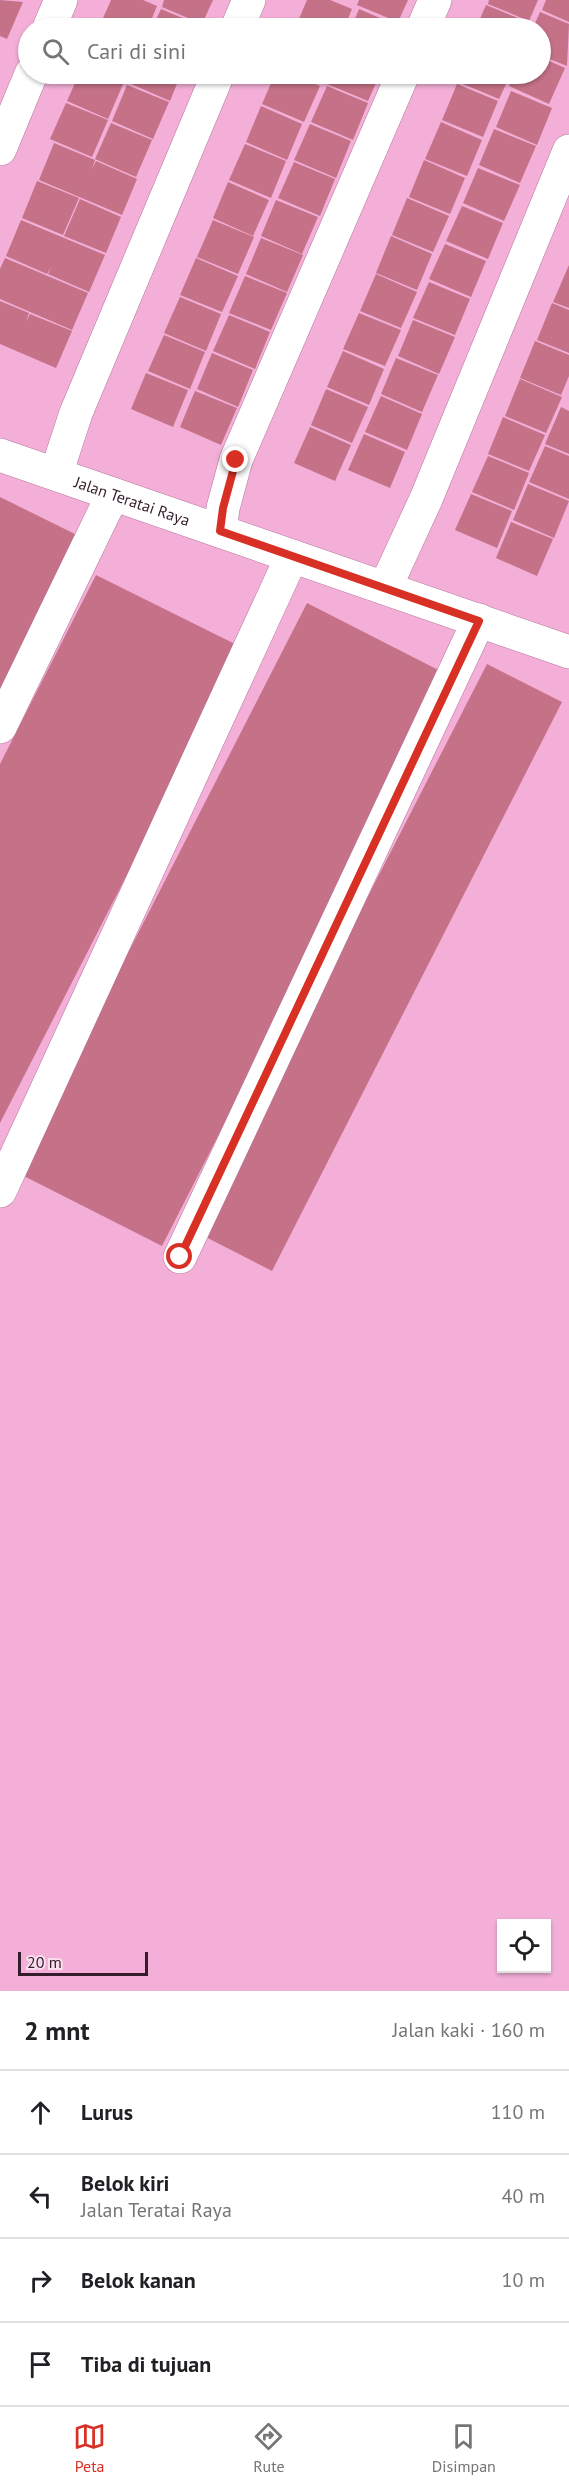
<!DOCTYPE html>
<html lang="id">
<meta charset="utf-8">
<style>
:root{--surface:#fff;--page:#f6f6f6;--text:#202124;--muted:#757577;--line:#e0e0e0;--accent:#d93025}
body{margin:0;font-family:"PT Sans",sans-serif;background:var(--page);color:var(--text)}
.controls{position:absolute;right:18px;bottom:18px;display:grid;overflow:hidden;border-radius:0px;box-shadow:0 2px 4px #0004}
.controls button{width:54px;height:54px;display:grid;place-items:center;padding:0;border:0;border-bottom:2px solid var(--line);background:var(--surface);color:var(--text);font:30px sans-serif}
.scale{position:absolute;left:18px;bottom:15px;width:130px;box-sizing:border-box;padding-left:6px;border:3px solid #351c2b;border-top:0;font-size:16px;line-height:21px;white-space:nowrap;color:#351c2b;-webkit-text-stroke:4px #fbdeee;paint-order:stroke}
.stop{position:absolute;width:18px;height:18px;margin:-14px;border:4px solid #d93025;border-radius:50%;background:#fff}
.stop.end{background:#d93025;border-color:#fff;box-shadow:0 2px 6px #0008}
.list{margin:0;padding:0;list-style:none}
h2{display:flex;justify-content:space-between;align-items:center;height:78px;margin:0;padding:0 24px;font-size:26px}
h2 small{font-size:20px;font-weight:400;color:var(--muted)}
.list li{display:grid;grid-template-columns:39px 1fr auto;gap:18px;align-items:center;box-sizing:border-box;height:84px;padding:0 24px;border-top:2px solid var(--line)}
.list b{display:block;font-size:22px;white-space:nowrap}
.list p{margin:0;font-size:20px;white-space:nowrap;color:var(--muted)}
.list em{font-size:20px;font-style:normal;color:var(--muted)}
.icon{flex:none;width:33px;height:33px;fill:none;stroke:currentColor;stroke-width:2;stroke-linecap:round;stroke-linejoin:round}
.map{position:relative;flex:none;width:569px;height:1991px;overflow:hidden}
.search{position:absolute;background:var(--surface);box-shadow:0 2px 4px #0004;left:18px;right:18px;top:18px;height:66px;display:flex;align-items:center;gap:15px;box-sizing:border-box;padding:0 21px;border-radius:33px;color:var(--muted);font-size:22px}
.sheet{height:414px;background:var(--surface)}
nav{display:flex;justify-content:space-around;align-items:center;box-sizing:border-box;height:84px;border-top:2px solid var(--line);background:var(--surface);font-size:16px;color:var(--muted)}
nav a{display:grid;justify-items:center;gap:3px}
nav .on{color:var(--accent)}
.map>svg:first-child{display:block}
.building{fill:#c57288}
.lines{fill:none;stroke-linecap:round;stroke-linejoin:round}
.minor-casing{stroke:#b6769d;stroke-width:34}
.minor{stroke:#fff;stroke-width:33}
.route{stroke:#d93025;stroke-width:8}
.labels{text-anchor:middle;stroke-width:4.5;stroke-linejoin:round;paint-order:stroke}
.street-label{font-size:16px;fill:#351c2b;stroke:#fbdeee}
</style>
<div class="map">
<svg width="569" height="1991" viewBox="0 0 569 1991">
<rect width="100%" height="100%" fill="#f3afd7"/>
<g class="building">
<path d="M0,0l23,2 -16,37 -7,-3z"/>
<path d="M111,0h32l14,6 -9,22h-39l-9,-3z"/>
<path d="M164,0h49l-11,24 -40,-17z"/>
<path d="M307,0h23l22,9 -8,19h-49z"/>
<path d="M359,0h49l-10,22 -41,-17z"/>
<path d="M489,0h49l-9,21 -41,-17z"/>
<path d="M546,0h23v22l-27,-12z"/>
<path d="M486,5l42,17 -3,6h-49z"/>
<path d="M161,9l41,17 -1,2h-49z"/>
<path d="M359,9l42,18 -1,1h-49z"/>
<path d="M540,12l29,12 -2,42 -27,-11v-27h-7z"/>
<path d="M540,57l25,11 -16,36 -40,-18 5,-12h26z"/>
<path d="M79,74h24l21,8 -16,37 -41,-18z"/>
<path d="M133,74h48l-11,27 -41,-18z"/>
<path d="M275,74h16l29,12 -16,36 -42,-18z"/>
<path d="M297,74h27l-4,10z"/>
<path d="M332,74h48l-12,27 -41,-17z"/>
<path d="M462,74h49l-12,25 -41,-17z"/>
<path d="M457,84l41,17 -15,36 -41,-17z"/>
<path d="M127,85l42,17 -16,37 -41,-18z"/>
<path d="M327,86l41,17 -15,37 -42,-18z"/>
<path d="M511,91l41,17 -15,37 -41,-18z"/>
<path d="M66,103l42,17 -16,37 -42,-18z"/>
<path d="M261,106l41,18 -15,36 -41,-18z"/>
<path d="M441,122l41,18 -15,36 -42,-17z"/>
<path d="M111,123l41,17 -16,37 -41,-18z"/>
<path d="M310,124l41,17 -15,37 -42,-18z"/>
<path d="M494,129l42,17 -16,37 -41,-18z"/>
<path d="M54,143l41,17 -3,9 4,-8 41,18 -15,36 -83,-35z"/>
<path d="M245,144l41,17 -15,37 -42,-18z"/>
<path d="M424,160l41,18 -15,36 -41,-17z"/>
<path d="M294,162l41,17 -15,37 -42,-18z"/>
<path d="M478,168l42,17 -16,36 -41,-18z"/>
<path d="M37,181l42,17 -16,37 -41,-17z"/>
<path d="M228,182l41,18 -16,36 -40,-18z"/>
<path d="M407,198l42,18 -16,36 -41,-17z"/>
<path d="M80,199l41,18 -15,36 -42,-17z"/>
<path d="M276,200l42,17 -16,37 -41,-18z"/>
<path d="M462,206l41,17 -15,36 -42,-18z"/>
<path d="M21,220l84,35 -16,37 -41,-18 4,-8 -5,8 -41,-18z"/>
<path d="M213,220l41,17 -16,37 -41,-17z"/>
<path d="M391,236l41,18 -15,36 -41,-17z"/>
<path d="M261,238l42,17 -16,37 -41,-18z"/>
<path d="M445,244l41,17 -15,36 -42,-18z"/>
<path d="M5,258l83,35 -16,37 -72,-31v-30z"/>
<path d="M196,258l42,18 -16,36 -42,-17z"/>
<path d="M569,265v43l-16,-6z"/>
<path d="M376,274l41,18 -16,36 -41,-17z"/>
<path d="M245,276l42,17 -16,37 -42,-17z"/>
<path d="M429,282l41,17 -15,36 -42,-17z"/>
<path d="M180,297l41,17 -15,37 -42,-18z"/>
<path d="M0,301l29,12 -3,9 4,-8 42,17 -16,37 -56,-24z"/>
<path d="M552,303l17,7v43l-32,-13z"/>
<path d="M359,313l42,17 -16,36 -42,-17z"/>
<path d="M229,315l41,17 -15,37 -42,-18z"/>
<path d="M413,320l42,17 -16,37 -41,-18z"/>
<path d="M164,335l41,17 -15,37 -42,-18z"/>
<path d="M535,341l34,14v21l-8,19 -41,-17z"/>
<path d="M343,351l41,18 -15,36 -42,-18z"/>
<path d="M212,353l41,17 -15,37 -41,-18z"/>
<path d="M396,358l42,17 -16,37 -41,-18z"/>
<path d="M146,373l42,17 -15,37 -42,-18z"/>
<path d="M520,379l42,18 -16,36 -41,-17z"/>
<path d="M326,389l42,18 -16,36 -41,-18z"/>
<path d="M195,391l42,17 -16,37 -41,-18z"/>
<path d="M381,396l41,18 -15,36 -42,-18z"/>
<path d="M561,407l8,4v43l-24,-10z"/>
<path d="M503,417l42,18 -16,36 -41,-17z"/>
<path d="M310,427l41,18 -16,36 -41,-18z"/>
<path d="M364,434l41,18 -15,36 -42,-18z"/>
<path d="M545,446l24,10v43l-40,-17z"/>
<path d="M488,456l41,17 -15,37 -42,-18z"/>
<path d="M528,484l41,17 -15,37 -41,-18z"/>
<path d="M471,494l41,17 -15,37 -42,-18z"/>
<path d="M0,497l85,42 -85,166z"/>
<path d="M511,522l42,17 -16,37 -41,-18z"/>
<path d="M96,575l147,73 -243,475v-359z"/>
<path d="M307,603l145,74 -290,569 -146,-74z"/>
<path d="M487,664l75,38 -290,569 -76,-39z"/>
</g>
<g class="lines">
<g class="minor-casing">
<g id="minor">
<path d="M49,28l12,-28"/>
<path d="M237,28l12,-28"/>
<path d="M423,28l12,-28"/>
<path d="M0,149l31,-75"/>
<path id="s1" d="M0,455l569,197"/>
<path d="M56,474l20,-61 142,-339"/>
<path d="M220,531l3,-23 13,-48 167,-386"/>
<path d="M385,588l41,-89 143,-348"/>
<path d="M0,727l113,-233"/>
<path d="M0,1191l292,-635"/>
<path d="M180,1257l299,-637"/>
</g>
</g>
<use href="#minor" class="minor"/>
</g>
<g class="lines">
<path class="route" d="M180,1257l299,-636 -259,-90 3,-23 13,-48"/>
</g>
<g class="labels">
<g class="street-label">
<text dy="6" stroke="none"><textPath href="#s1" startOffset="140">Jalan Teratai Raya</textPath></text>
</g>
</g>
</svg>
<div class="controls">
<button><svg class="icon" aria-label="locate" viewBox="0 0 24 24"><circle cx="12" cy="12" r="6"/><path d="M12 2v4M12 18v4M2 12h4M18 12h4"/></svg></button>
</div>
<div class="scale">20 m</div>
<div class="stop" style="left:180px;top:1257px"></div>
<div class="stop end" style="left:236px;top:460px"></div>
<div class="search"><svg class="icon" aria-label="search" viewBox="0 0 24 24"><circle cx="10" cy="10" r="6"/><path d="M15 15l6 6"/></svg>Cari di sini</div>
</div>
<section class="sheet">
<h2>2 mnt<small>Jalan kaki · 160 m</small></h2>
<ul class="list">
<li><svg class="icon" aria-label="ahead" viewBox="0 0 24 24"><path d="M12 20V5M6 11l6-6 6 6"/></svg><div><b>Lurus</b></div><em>110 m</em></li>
<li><svg class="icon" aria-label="left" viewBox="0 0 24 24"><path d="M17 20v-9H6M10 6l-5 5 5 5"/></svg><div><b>Belok kiri</b><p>Jalan Teratai Raya</p></div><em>40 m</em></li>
<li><svg class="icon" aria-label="right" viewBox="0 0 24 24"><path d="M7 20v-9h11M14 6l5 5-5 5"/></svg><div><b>Belok kanan</b></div><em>10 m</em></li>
<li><svg class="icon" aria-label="arrive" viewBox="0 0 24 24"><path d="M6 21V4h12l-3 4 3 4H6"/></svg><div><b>Tiba di tujuan</b></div></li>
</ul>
</section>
<nav>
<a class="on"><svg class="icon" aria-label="map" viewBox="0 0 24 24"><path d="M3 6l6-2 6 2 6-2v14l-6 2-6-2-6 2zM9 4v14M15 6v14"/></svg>Peta</a>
<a><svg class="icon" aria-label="directions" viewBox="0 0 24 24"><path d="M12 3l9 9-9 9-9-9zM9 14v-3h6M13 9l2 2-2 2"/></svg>Rute</a>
<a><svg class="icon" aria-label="saved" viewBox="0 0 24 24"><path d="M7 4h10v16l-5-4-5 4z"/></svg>Disimpan</a>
</nav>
